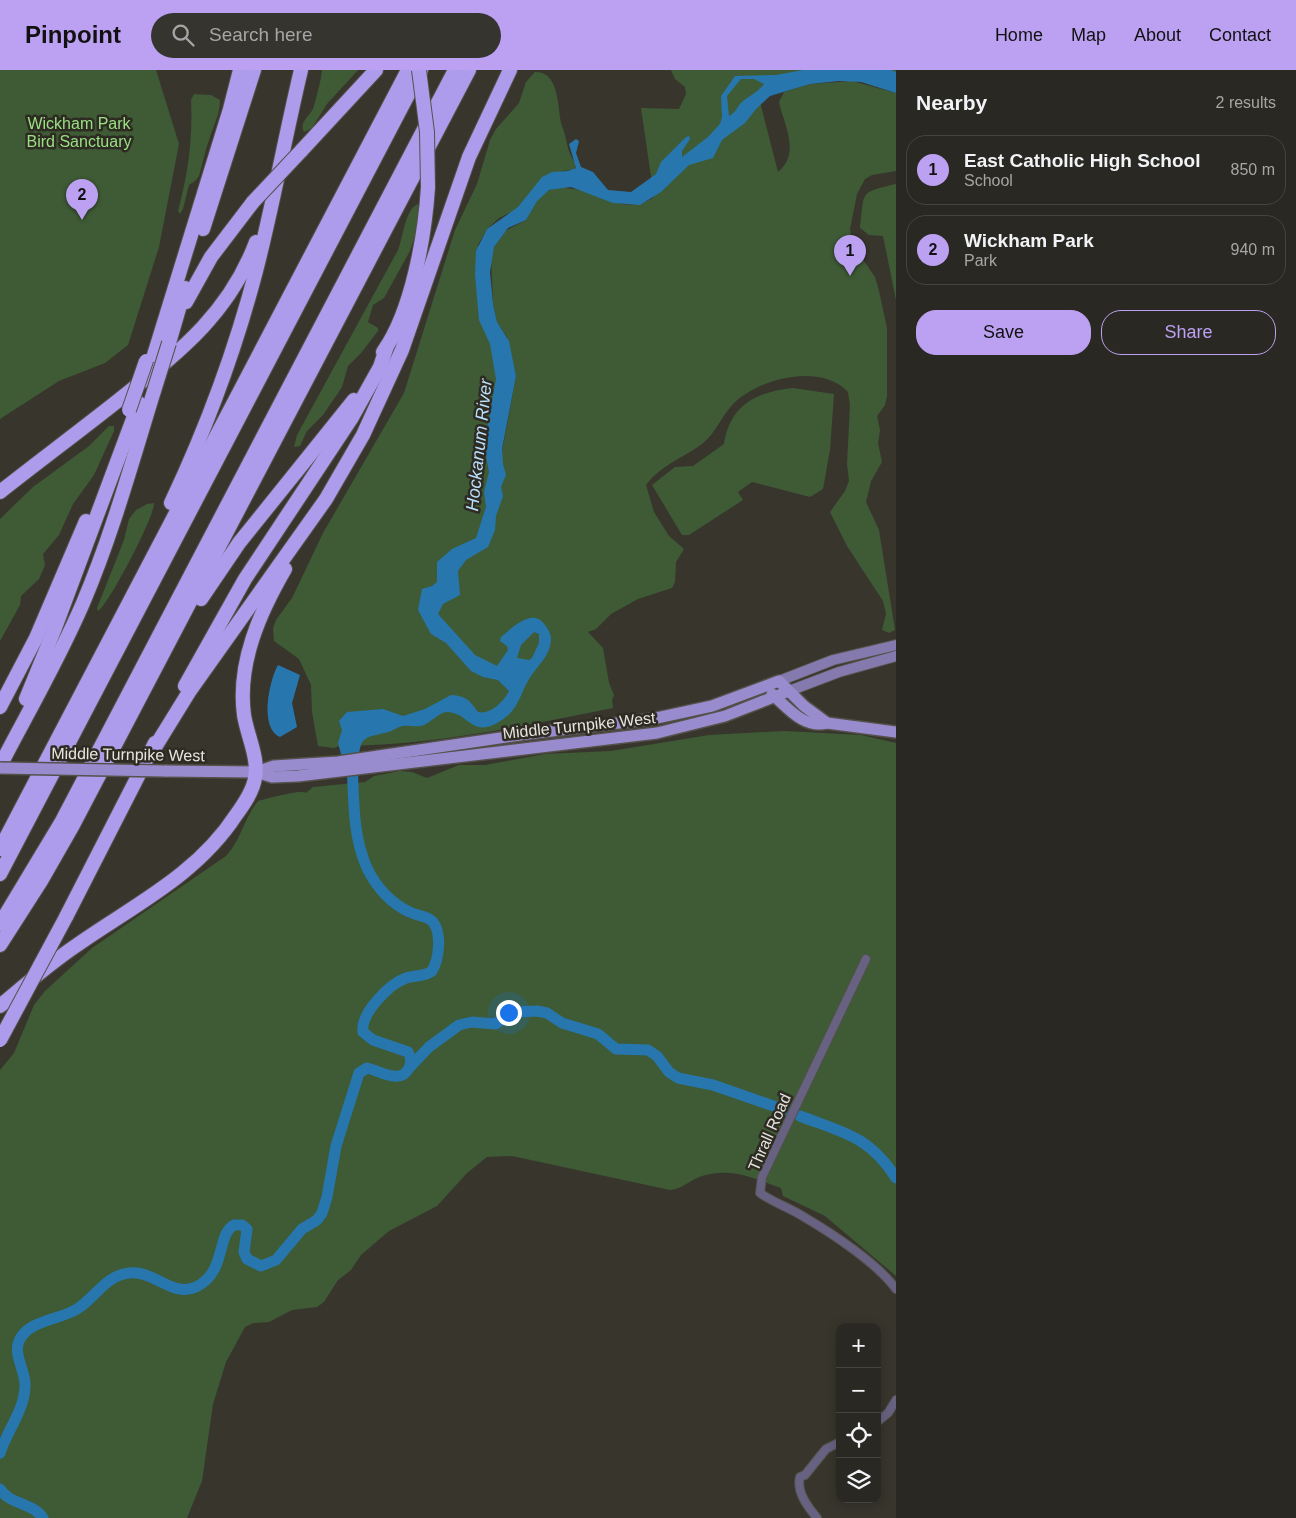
<!DOCTYPE html>
<meta charset="utf-8">
<style>
:root{--surface:#2a2822;--page:#36342f;--text:#f1f3f6;--muted:#a5a6a5;--line:#464440;--accent:#bca0f2}
body{margin:0;font-family:Helvetica,sans-serif;background:var(--page);color:var(--text)}
.controls{position:absolute;right:15px;bottom:15px;display:grid;overflow:hidden;border-radius:10px;box-shadow:0 2px 12px #0003}
.controls button{width:45px;height:45px;display:grid;place-items:center;padding:0;border:0;border-bottom:1px solid var(--line);background:var(--surface);color:var(--text);font:25px sans-serif}
.you{position:absolute;left:508px;top:942px;width:18px;height:18px;margin:-12px;border:4px solid #fff;border-radius:50%;background:#1a73e8;box-shadow:0 0 0 8px #1a73e833}
.badge{display:grid;place-items:center;width:32px;height:32px;border-radius:50%;background:var(--accent);color:#111;font-size:16px;font-weight:700}
.pin{position:absolute;translate:-50% -41px;filter:drop-shadow(0 1px 2px #0008)}
.pin::after{content:'';position:absolute;top:26px;width:18px;height:15px;background:inherit;clip-path:polygon(0 0,100% 0,50% 100%)}
.list{margin:0;padding:0;list-style:none}
h2{display:flex;justify-content:space-between;align-items:center;height:65px;margin:0;padding:0 20px;font-size:21px}
h2 small{font-size:16px;font-weight:400;color:var(--muted)}
.list li{display:grid;grid-template-columns:32px 1fr auto;gap:15px;align-items:center;box-sizing:border-box;height:70px;margin:0 10px 10px;padding:0 10px;border:1px solid var(--line);border-radius:20px}
.list b{display:block;font-size:19px;white-space:nowrap}
.list p{margin:0;font-size:16px;white-space:nowrap;color:var(--muted)}
.list em{font-size:16px;font-style:normal;color:var(--muted)}
.actions{display:flex;gap:10px;padding:15px 20px}
.actions a{flex:1;padding:11px 0;border:1px solid var(--accent);border-radius:20px;text-align:center;font-size:18px;color:var(--accent)}
.actions .main{background:var(--accent);color:#111}
.icon{flex:none;width:28px;height:28px;fill:none;stroke:currentColor;stroke-width:2;stroke-linecap:round;stroke-linejoin:round}
.map{position:relative;flex:none;width:896px;height:1448px;overflow:hidden}
header{display:flex;align-items:center;gap:30px;box-sizing:border-box;height:70px;padding:0 25px;background:var(--accent);color:#111}
header strong{font-size:24px}
nav{display:flex;gap:28px;margin-inline-start:auto;font-size:18px}
.search{width:350px;height:45px;background:var(--page);display:flex;align-items:center;gap:12px;box-sizing:border-box;padding:0 18px;border-radius:28px;color:var(--muted);font-size:19px}
main{display:flex}
aside{flex:1;background:var(--surface)}
.map>svg:first-child{display:block}
.green{fill:#3e5b35;fill-rule:evenodd}
.water{fill:#2777ae;fill-rule:evenodd}
.lines{fill:none;stroke-linecap:round;stroke-linejoin:round}
.river{stroke:#2777ae;stroke-width:11}
.minor-casing{stroke:#54514a;stroke-width:10}
.secondary-casing{stroke:#54514a;stroke-width:12}
.primary-casing{stroke:#54514a;stroke-width:14}
.motorway-casing{stroke:#54514a;stroke-width:16}
.minor{stroke:#686282;stroke-width:8}
.secondary{stroke:#847aad;stroke-width:10}
.primary{stroke:#998cce;stroke-width:11}
.motorway{stroke:#ac9ceb;stroke-width:14}
.primary-bridge-casing{stroke:#54514a;stroke-width:14;stroke-linecap:butt}
.motorway-bridge-casing{stroke:#54514a;stroke-width:16;stroke-linecap:butt}
.primary-bridge{stroke:#998cce;stroke-width:11}
.motorway-bridge{stroke:#ac9ceb;stroke-width:14}
.labels{text-anchor:middle;stroke-width:5;stroke-linejoin:round;paint-order:stroke}
.park-label{font-size:16px;fill:#99e083;stroke:#2e2b23}
.street-label{font-size:16px;fill:#e7e5e0;stroke:#2e2b23}
.water-label{font-size:18px;font-style:italic;fill:#badffd;stroke:#2e2b23}
</style>
<header>
<strong>Pinpoint</strong>
<div class="search"><svg class="icon" aria-label="search" viewBox="0 0 24 24"><circle cx="10" cy="10" r="6"/><path d="M15 15l6 6"/></svg>Search here</div>
<nav><a>Home</a><a>Map</a><a>About</a><a>Contact</a></nav>
</header>
<main>
<div class="map">
<svg width="896" height="1448" viewBox="0 0 896 1448">
<rect width="100%" height="100%" fill="#38352d"/>
<g class="green">
<path d="M0,0h156l23,74 -20,103 -31,98 -23,18 -46,18 -59,38z"/>
<path d="M322,0h36l-31,34 -15,24 -8,4c-5,-9 5,-16 9,-23 2,-5 9,-33 9,-39z"/>
<path d="M671,0h225v12l-50,-9 -87,25 19,74c23,-19 6,-47 1,-70l5,-10 26,-8 42,-3 44,12v78l-24,4 -7,4 -8,15 -7,35 3,16 22,32 4,14 8,37v68l-2,9 -8,11 3,14 -2,13 4,19 -11,19 -5,21 13,28 16,100 -6,3 -7,-3 4,-16 -3,-13 -36,-55 -17,-34 15,-21 4,-10 -2,-17 3,-59 -2,-13c-27,-29 -87,-14 -113,10 -13,13 -19,31 -33,42 -19,14 -41,21 -56,41l8,27 15,24 15,13 -8,13 -1,20 -3,6 -34,11 -27,15 -15,15 -8,3 15,16 6,35 5,12 -2,5 1,8c-91,18 -181,38 -274,38l-5,2 -16,-2 -6,-34 -1,-27 -12,-26 -25,-18 -1,-13 3,-8 16,-22 31,-65 81,-140 51,-163 22,-46 13,-44 6,-11 23,-26 7,-21 9,-10c26,-1 22,40 27,54 4,9 5,22 9,30 2,4 4,6 6,10l-4,4 -11,1 -15,20c39,-15 72,31 107,6l-13,-89 38,1 7,-15 -1,-7 -10,-8zM532,139l-6,11 -21,11 -11,16 -3,9 2,48 4,18 10,15 9,39 -14,75 -4,-31 -1,-80 -19,-95 9,-16 12,-11 10,-5z"/>
<path d="M194,24l17,1 9,5c0,14 -6,24 -10,37 -5,13 -7,26 -11,39l-4,5 -6,4 -6,24 -3,5 -2,-3c10,-37 15,-72 13,-111z"/>
<path d="M896,114v116l-13,-64 -14,-1 -9,-7c5,-37 -2,-35 36,-44z"/>
<path d="M418,134v22l-8,25 -26,47 -11,7 -5,17 10,6v3l-17,22 -13,13 -6,21 -19,28 -16,16 -7,15 -6,1 3,-12 101,-185c5,-12 7,-41 20,-46z"/>
<path d="M793,318l41,6 -4,56 -7,39 -13,8 -58,-15 -14,10 5,8 -54,35h-7l-30,-50 23,-18 18,-1 31,-22c6,-39 32,-52 69,-56z"/>
<path d="M109,356h5v5l-20,44 -21,29 -14,31 -16,19 2,11 -6,14 -18,17 -1,9 -20,36v-122l33,-32 56,-41z"/>
<path d="M154,433c1,13 -46,103 -56,108l-1,-3 27,-68 5,-21 7,-9 11,-6z"/>
<path d="M785,661l76,4 35,8v533l-71,-60 -42,-20 -2,-8c-29,-10 -48,-21 -79,-12 -13,4 -19,13 -32,14l-158,-34 -25,1 -20,16 -30,33 -48,25 -28,24 -10,15 -13,10 -14,22 -7,5 -25,3 -23,12 -16,1 -8,4 -19,35 -13,42 -11,77 -15,37h-187v-448l14,-17 20,-48 11,-14 47,-43 134,-92c15,-16 18,-38 32,-55 9,-2 43,-12 48,-8l7,-6 52,-5 9,-6 26,-5 12,1 15,6 32,-13h26l60,-11 66,-3 98,-16z"/>
</g>
<g class="water">
<path d="M803,0h88l5,2v21l-35,-11 -22,-1 -29,3 -40,12 -14,13 -11,14 -23,17 -9,18 -24,7 -28,27 -21,13 -27,-2 -42,-16 -22,3 -12,11 -11,19 -18,8 -14,19 -4,25 3,32 4,18 12,19 7,35 -14,73 1,15 3,11 -5,12 2,9 -7,20 -1,14 -7,17 -22,13 -8,11 2,24 -17,9 -5,10 37,41 22,11 11,-16 -1,-4 -7,-5 1,-4c12,-10 32,-30 44,-12 3,4 6,9 6,14 -1,19 -15,27 -23,42 -7,12 -10,27 -22,36 -34,26 -36,-5 -59,-5 -7,0 -16,10 -23,13 -8,3 -14,0 -22,1 -5,1 -9,5 -14,6 -20,6 -28,2 -29,26l-16,3 -5,-18 4,-13 -3,-9 8,-9 36,-3 20,7 22,-7 26,-14c16,1 19,6 27,17 13,3 26,-11 31,-21l-11,-11 -15,-3 -12,-6 -25,-28 -15,-9 -13,-24 4,-21 10,-3 5,-4v-20l15,-13 24,-11 10,-31 -2,-15 5,-20 -5,-27 12,-66 -6,-35 -11,-24 -4,-45 1,-24 11,-22 31,-22 24,-30 10,-5 16,-1 8,-3 -7,-24 7,-5 3,2 -3,12 5,14 12,5 15,18 23,2 25,-18 5,-12 25,-25 3,-1 1,3 -8,12v6l26,-20 12,-13 2,-7 -1,-21 14,-20 41,-1zM741,9h13l10,5c-6,8 -15,12 -22,18 -5,4 -6,11 -13,14l-2,-20zM534,562l5,2v9l-7,15 -3,2 -12,-2 4,-13z"/>
<path d="M278,595l22,10 -8,28 5,24 -17,10c-21,-9 -11,-56 -2,-72z"/>
</g>
<g class="lines">
<g class="river">
<path d="M410,997l19,-20 30,-22 13,-3 23,2 20,-12 22,-1 10,2 15,10 36,11 18,15 32,1 9,6 12,16 9,6 35,7 72,25"/>
<path d="M800,1046c44,17 69,20 96,62"/>
<path d="M0,1383c7,-22 25,-44 25,-67 1,-14 -12,-31 -6,-45 9,-21 41,-21 58,-32 18,-11 29,-34 52,-36 26,-3 43,25 67,14 31,-15 20,-52 38,-62h8l5,4 -3,23 3,7 14,7 15,-6 26,-31 15,-9 5,-7 5,-16 9,-51 23,-73 8,-5c13,3 34,17 42,0 3,-6 2,-11 -1,-16l-35,-12 -10,-8c-3,-18 26,-48 43,-54 9,-3 19,-1 26,-7 7,-12 10,-37 1,-49 -5,-6 -14,-6 -21,-9 -20,-8 -36,-26 -45,-45 -15,-33 -13,-72 -15,-107"/>
<path d="M0,1419c10,16 32,13 43,29"/>
</g>
<g class="minor-casing">
<g id="minor">
<path d="M866,889l-104,218 -2,16c14,10 30,15 44,24 29,17 73,46 92,72"/>
<path d="M877,1352l11,-9 8,-13"/>
<path d="M817,1448c-9,-11 -21,-26 -17,-41l5,-2 21,-26 14,-7"/>
</g>
</g>
<g class="secondary-casing">
<g id="secondary">
<path d="M779,611l54,-21 63,-15"/>
<path d="M789,621l50,-19 57,-16"/>
</g>
</g>
<g class="primary-casing">
<g id="primary">
<path d="M772,624c16,14 32,35 55,29l69,9"/>
<path d="M165,701l91,1 18,-6 64,-4 189,-28 125,-15 60,-13 67,-25 25,25 23,17"/>
<path d="M256,702l16,5 26,-1 359,-43 68,-17 64,-25"/>
</g>
</g>
<g class="motorway-casing">
<g id="motorway">
<path d="M301,81l75,-81"/>
<path d="M203,159l51,-159"/>
<path d="M186,232l25,-45 42,-55"/>
<path d="M169,273l16,-55"/>
<path d="M383,282c29,-40 42,-117 45,-165"/>
<path d="M154,285l76,-246 10,-39"/>
<path d="M0,422c38,-30 77,-59 115,-89 60,-48 113,-86 141,-161"/>
<path d="M171,433c35,-74 64,-152 85,-232 17,-66 29,-134 45,-201"/>
<path d="M201,529l38,-56 115,-143"/>
<path d="M185,616l60,-107 106,-160 29,-52 7,-21"/>
<path d="M26,629l29,-71 84,-225"/>
<path d="M0,637l36,-69 50,-117"/>
<path d="M152,682l37,-60 137,-193 37,-64 39,-85 67,-193 41,-87"/>
<path d="M0,696c28,-54 59,-107 83,-163 29,-68 49,-141 71,-212"/>
<path d="M0,779l408,-779"/>
<path d="M0,804l421,-804"/>
<path d="M66,847l89,-174"/>
<path d="M0,854l62,-103 393,-751"/>
<path d="M0,875l41,-64 32,-56 396,-755"/>
<path d="M0,936c25,-21 50,-43 77,-61 57,-40 120,-70 159,-130 8,-11 17,-24 19,-37 4,-20 -8,-43 -11,-63 -7,-52 16,-103 41,-146"/>
</g>
</g>
<use href="#minor" class="minor"/>
<use href="#secondary" class="secondary"/>
<use href="#primary" class="primary"/>
<use href="#motorway" class="motorway"/>
<g class="primary-bridge-casing">
<path id="primary-bridge" d="M0,698l165,3"/>
</g>
<g class="motorway-bridge-casing">
<g id="motorway-bridge">
<path d="M419,0l8,62 1,55"/>
<path d="M253,132l48,-51"/>
<path d="M154,321l15,-48"/>
<path d="M129,340l17,-49"/>
<path d="M0,970l66,-123"/>
</g>
</g>
<use href="#primary-bridge" class="primary-bridge"/>
<use href="#motorway-bridge" class="motorway-bridge"/>
</g>
<g class="labels">
<g class="park-label">
<text x="79" y="59">Wickham Park<tspan x="79" dy="18">Bird Sanctuary</tspan></text>
</g>
<g class="street-label">
<text transform="translate(579 655) rotate(-6)" y="6">Middle Turnpike West</text>
<text transform="translate(128 684) rotate(1)" y="6">Middle Turnpike West</text>
<text transform="translate(769 1062) rotate(-66)" y="6">Thrall Road</text>
</g>
<g class="water-label">
<text transform="translate(479 375) rotate(-84)" y="6">Hockanum River</text>
</g>
</g>
</svg>
<div class="controls">
<button>+</button>
<button>−</button>
<button><svg class="icon" aria-label="locate" viewBox="0 0 24 24"><circle cx="12" cy="12" r="6"/><path d="M12 2v4M12 18v4M2 12h4M18 12h4"/></svg></button>
<button><svg class="icon" aria-label="layers" viewBox="0 0 24 24"><path d="M12 4l9 5-9 5-9-5zM3 14l9 5 9-5"/></svg></button>
</div>
<div class="you"></div>
<div class="pin badge" style="left:850px;top:206px">1</div>
<div class="pin badge" style="left:82px;top:150px">2</div>
</div>
<aside>
<h2>Nearby<small>2 results</small></h2>
<ul class="list">
<li><span class="badge">1</span><div><b>East Catholic High School</b><p>School</p></div><em>850 m</em></li>
<li><span class="badge">2</span><div><b>Wickham Park</b><p>Park</p></div><em>940 m</em></li>
</ul>
<div class="actions"><a class="main">Save</a><a>Share</a></div>
</aside>
</main>
